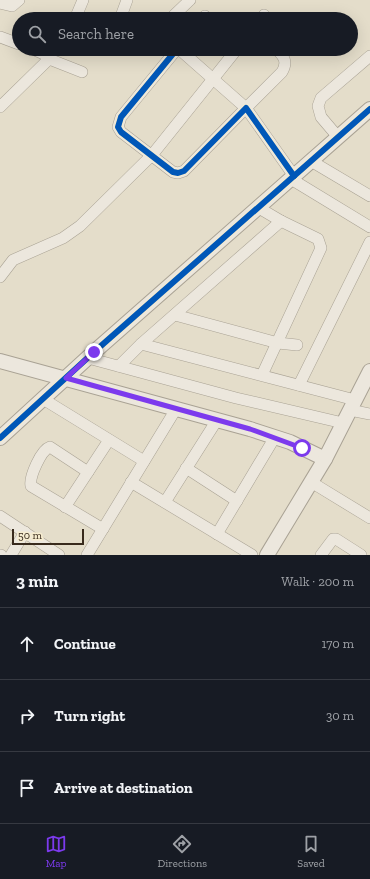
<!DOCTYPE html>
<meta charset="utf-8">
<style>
:root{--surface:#171b24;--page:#242831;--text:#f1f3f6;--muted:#9ea1a6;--line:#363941;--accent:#7c3aed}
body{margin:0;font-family:"Zilla Slab",serif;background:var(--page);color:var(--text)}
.scale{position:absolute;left:12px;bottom:10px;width:72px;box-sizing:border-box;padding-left:4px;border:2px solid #382a1c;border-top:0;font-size:11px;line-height:14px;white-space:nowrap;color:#382a1c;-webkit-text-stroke:3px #f6eccf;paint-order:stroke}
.stop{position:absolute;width:12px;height:12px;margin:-9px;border:3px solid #7c3aed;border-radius:50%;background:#fff}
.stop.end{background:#7c3aed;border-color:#fff;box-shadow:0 1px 4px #0008}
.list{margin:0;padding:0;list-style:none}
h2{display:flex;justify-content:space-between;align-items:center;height:52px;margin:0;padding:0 16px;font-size:17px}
h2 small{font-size:13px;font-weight:400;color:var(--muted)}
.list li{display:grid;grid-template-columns:26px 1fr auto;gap:12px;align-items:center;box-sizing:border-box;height:72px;padding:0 16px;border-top:1px solid var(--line)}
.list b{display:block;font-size:15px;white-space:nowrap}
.list em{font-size:13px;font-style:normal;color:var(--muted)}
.icon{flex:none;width:22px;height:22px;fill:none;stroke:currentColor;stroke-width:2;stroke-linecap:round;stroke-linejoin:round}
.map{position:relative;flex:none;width:370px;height:555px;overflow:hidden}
.search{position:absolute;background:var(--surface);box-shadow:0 4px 16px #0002;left:12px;right:12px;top:12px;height:44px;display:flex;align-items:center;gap:10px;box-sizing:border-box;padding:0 14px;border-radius:22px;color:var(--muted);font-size:15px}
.sheet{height:268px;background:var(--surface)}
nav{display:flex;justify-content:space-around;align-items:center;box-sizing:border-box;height:56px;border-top:1px solid var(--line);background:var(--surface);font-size:11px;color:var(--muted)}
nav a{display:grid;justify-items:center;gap:2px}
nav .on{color:var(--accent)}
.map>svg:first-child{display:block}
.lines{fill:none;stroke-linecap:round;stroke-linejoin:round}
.minor-casing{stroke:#a9a294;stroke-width:12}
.tertiary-casing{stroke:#a9a294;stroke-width:16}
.minor{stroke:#ece7dd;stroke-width:11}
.tertiary{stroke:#ece7dd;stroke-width:14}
.cycleway-casing{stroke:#f6eccf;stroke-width:8}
.cycleway{stroke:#0057b8;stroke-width:6}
.route{stroke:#7c3aed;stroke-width:5}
</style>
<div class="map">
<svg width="370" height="555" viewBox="0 0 370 555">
<rect width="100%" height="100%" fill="#e4ddca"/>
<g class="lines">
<g class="minor-casing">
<g id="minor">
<path d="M0,3l12,3 7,-6"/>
<path d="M75,19l8,-19"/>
<path d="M120,19l7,-19"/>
<path d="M170,19l20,-19"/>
<path d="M203,19l2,-3"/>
<path d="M261,19l3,-4"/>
<path d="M0,37l19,7"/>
<path d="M177,49l-56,68 -3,10 3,5 52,40 5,1 6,-2 62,-63 48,68"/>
<path d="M179,49l67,59 36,-36c6,-10 2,-16 -6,-23"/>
<path d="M49,59l33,13"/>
<path d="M0,107l49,-48 -1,-3 -15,-7"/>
<path d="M338,137l-17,-20 -3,-11 3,-8 49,-42"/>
<path d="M311,161l59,35"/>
<path d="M291,179l79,48"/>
<path d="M259,208l22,13 37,18 3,9 -59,127"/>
<path d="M0,277l13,-17 50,-22 17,-12 72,-71 85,-106"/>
<path d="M175,315l103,28 19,2"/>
<path d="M141,344l214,56"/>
<path d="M88,358l148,40 107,25"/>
<path d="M119,366l22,-22 140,-123"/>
<path d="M299,385l71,-143"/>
<path d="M43,399l101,62"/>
<path d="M350,410l20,4"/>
<path d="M186,468l51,33"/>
<path d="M88,472l-38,-25c-9,3 -21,30 -19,39l72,43"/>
<path d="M131,482l121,73"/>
<path d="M311,482l59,36"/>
<path d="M165,502l52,-82"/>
<path d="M65,507l44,-67"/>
<path d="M0,516l59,39"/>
<path d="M217,534l58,-97"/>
<path d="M0,555h1"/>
<path d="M11,555l14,-23"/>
<path d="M87,555l89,-146"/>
<path d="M321,555l12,-16h3l25,16"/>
</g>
</g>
<g class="tertiary-casing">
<g id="tertiary">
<path d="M0,361l250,68 40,13 35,17"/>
<path d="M0,438l94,-86 276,-243"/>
<path d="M267,555l58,-96 45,-88"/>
</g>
</g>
<use href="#minor" class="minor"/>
<use href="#tertiary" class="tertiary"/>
<g class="cycleway-casing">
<g id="cycleway">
<path d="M177,49l-56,68 -3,10 3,5 52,40 5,1 6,-2 62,-63 48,68"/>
<path d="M0,438l94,-86 276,-243"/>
</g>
</g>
<use href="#cycleway" class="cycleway"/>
</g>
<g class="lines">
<path class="route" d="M94,352l-28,26 184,51 52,19"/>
</g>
</svg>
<div class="scale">50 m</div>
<div class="stop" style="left:302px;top:448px"></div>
<div class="stop end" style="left:94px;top:352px"></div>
<div class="search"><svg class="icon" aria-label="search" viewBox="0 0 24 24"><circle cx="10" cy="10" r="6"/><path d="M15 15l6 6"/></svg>Search here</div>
</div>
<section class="sheet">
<h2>3 min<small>Walk · 200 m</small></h2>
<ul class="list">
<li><svg class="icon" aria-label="ahead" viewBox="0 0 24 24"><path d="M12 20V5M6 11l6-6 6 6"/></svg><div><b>Continue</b></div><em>170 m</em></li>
<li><svg class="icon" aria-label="right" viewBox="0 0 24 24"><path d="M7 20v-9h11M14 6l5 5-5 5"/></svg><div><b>Turn right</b></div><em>30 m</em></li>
<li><svg class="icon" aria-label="arrive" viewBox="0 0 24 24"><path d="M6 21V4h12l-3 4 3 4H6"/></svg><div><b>Arrive at destination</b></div></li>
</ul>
</section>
<nav>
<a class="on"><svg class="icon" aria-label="map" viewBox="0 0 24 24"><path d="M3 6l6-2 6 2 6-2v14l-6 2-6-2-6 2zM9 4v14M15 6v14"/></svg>Map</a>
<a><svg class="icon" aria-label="directions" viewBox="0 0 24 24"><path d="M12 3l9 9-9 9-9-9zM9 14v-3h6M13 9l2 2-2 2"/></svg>Directions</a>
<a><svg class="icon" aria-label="saved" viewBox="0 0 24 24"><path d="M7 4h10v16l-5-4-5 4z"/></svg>Saved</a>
</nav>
